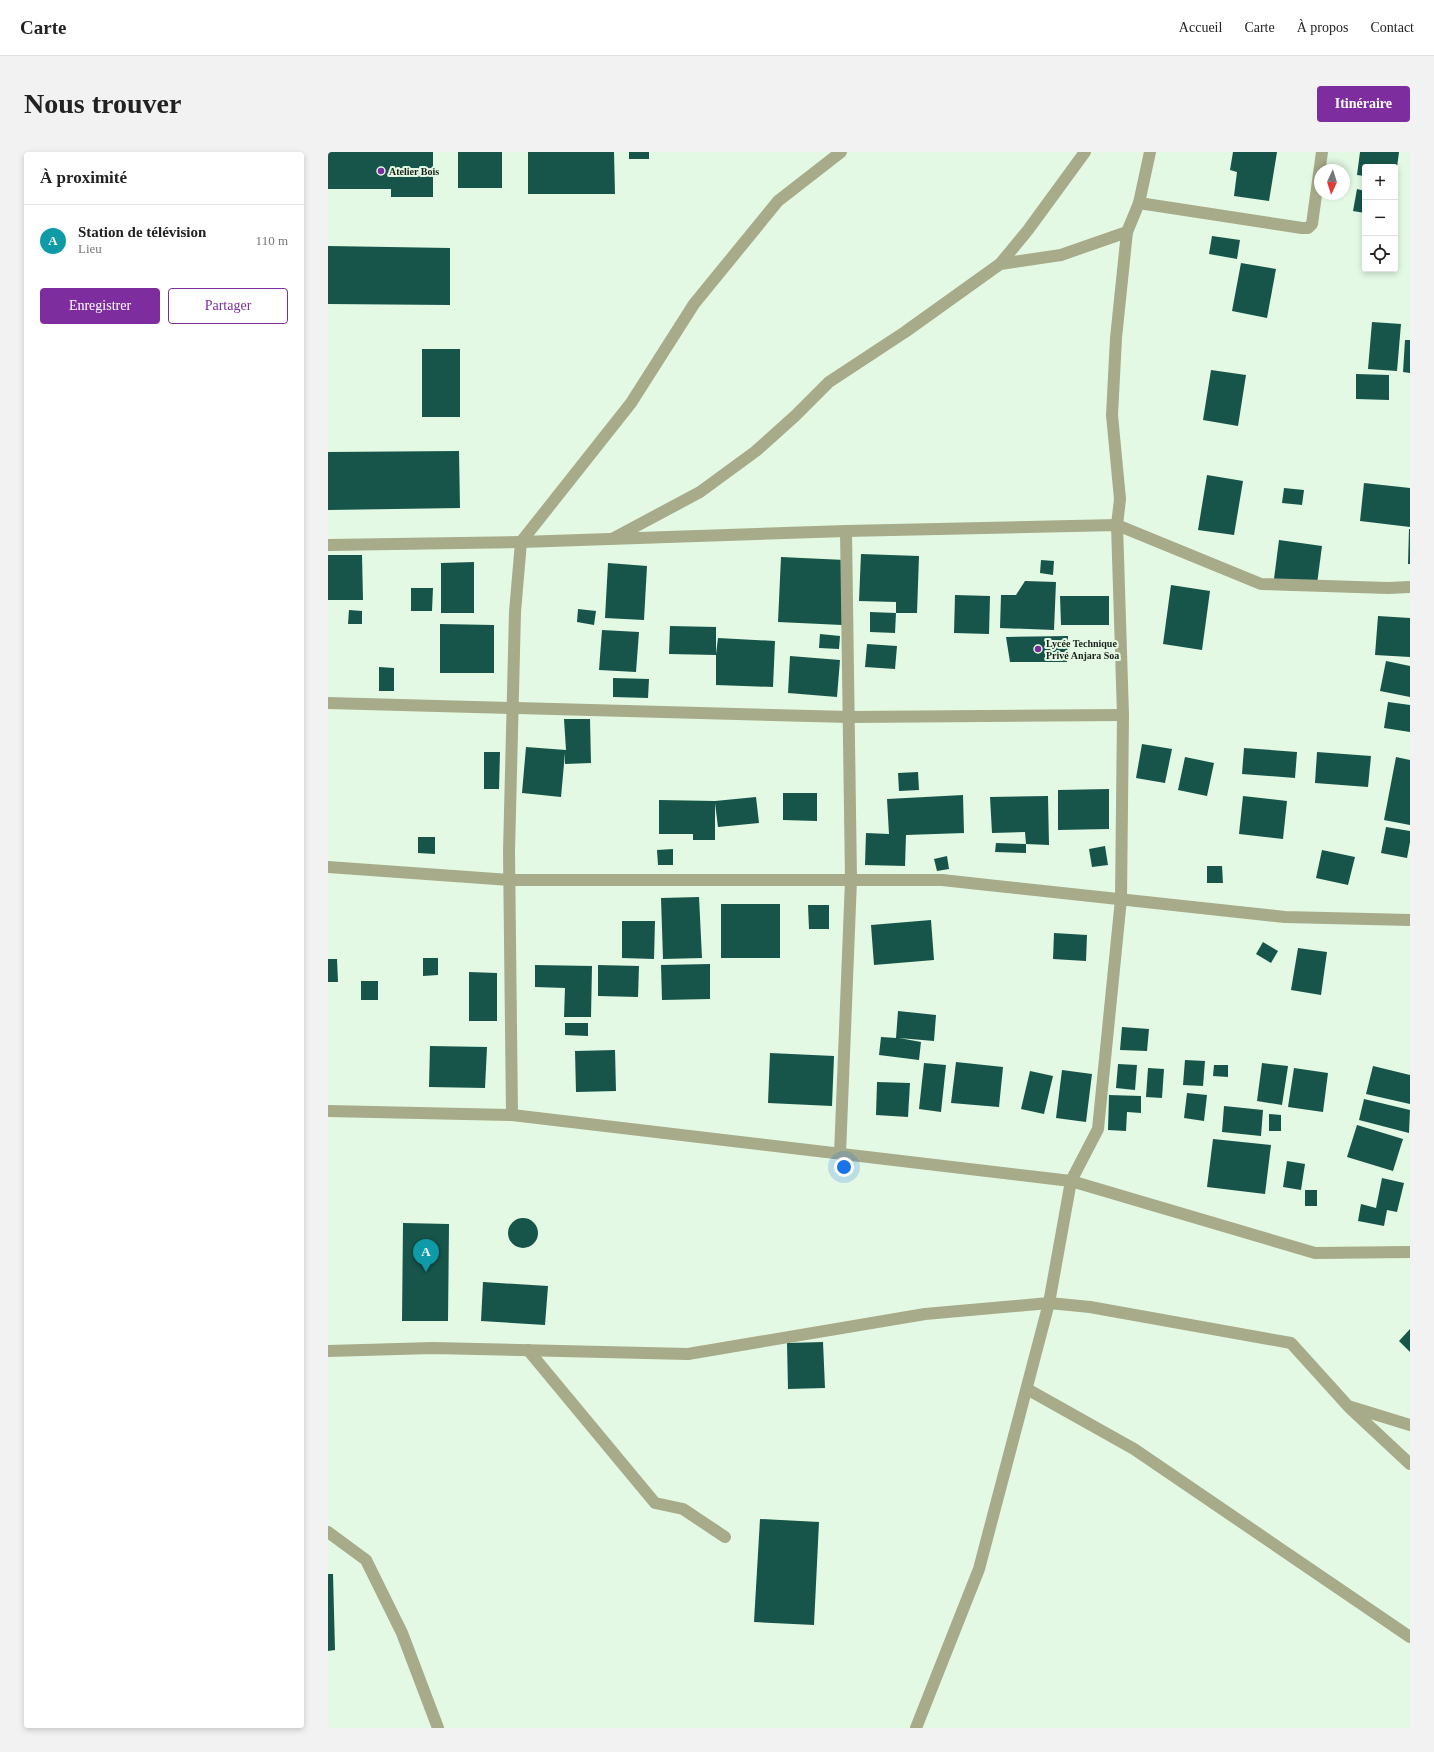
<!DOCTYPE html>
<html lang="fr">
<meta charset="utf-8">
<style>
:root{--surface:#fff;--page:#f2f2f2;--text:#222;--muted:#767676;--line:#e0e0e0;--accent:#7d2d9d}
body{margin:0;font-family:"Times New Roman",serif;background:var(--page);color:var(--text)}
.controls{position:absolute;right:12px;top:12px;display:grid;overflow:hidden;border-radius:4px;box-shadow:0 2px 6px #0003}
.controls button{width:36px;height:36px;display:grid;place-items:center;padding:0;border:0;border-bottom:1px solid var(--line);background:var(--surface);color:var(--text);font:20px sans-serif}
.compass{position:absolute;left:986px;top:12px;width:36px;height:36px;border-radius:50%;background:var(--surface);box-shadow:0 2px 6px #0003;rotate:184deg}
.you{position:absolute;left:516px;top:1015px;width:14px;height:14px;margin:-10px;border:3px solid #fff;border-radius:50%;background:#1a73e8;box-shadow:0 0 0 6px #1a73e833}
.badge{display:grid;place-items:center;width:26px;height:26px;border-radius:50%;background:var(--accent);color:#fff;font-size:13px;font-weight:700}
.pin{position:absolute;translate:-50% -33px;filter:drop-shadow(0 1px 2px #0008)}
.pin::after{content:'';position:absolute;top:21px;width:14px;height:12px;background:inherit;clip-path:polygon(0 0,100% 0,50% 100%)}
.list{margin:0;padding:0;list-style:none}
h2{display:flex;justify-content:space-between;align-items:center;height:52px;margin:0;padding:0 16px;font-size:17px}
h2 small{font-size:13px;font-weight:400;color:var(--muted)}
.list li{display:grid;grid-template-columns:26px 1fr auto;gap:12px;align-items:center;box-sizing:border-box;height:72px;padding:0 16px;border-top:1px solid var(--line)}
.list b{display:block;font-size:15px;white-space:nowrap}
.list p{margin:0;font-size:13px;white-space:nowrap;color:var(--muted)}
.list em{font-size:13px;font-style:normal;color:var(--muted)}
.actions{display:flex;gap:8px;padding:12px 16px}
.actions a{flex:1;padding:9px 0;border:1px solid var(--accent);border-radius:4px;text-align:center;font-size:14px;color:var(--accent)}
.actions .main{background:var(--accent);color:#fff}
.icon{flex:none;width:22px;height:22px;fill:none;stroke:currentColor;stroke-width:2;stroke-linecap:round;stroke-linejoin:round}
.map{position:relative;flex:none;width:1082px;height:1576px;overflow:hidden;border-radius:4px}
header{display:flex;align-items:center;gap:24px;box-sizing:border-box;height:56px;padding:0 20px;background:var(--surface);border-bottom:1px solid var(--line)}
header strong{font-size:19px}
nav{display:flex;gap:22px;margin-inline-start:auto;font-size:14px}
.intro{display:flex;align-items:center;justify-content:space-between;box-sizing:border-box;height:96px;padding:0 24px}
h1{margin:0;font-size:28px}
.button{padding:10px 18px;border-radius:4px;background:var(--accent);color:#fff;font-size:14px;font-weight:700}
main{display:flex;gap:24px;padding:0 24px}
aside{flex:1;background:var(--surface);border-radius:4px;box-shadow:0 2px 6px #0003}
.map>svg:first-child{display:block}
.building{fill:#17554b}
.lines{fill:none;stroke-linecap:round;stroke-linejoin:round}
.minor{stroke:#a7ab89;stroke-width:12}
.poi-dot{fill:#7d2d9d;stroke:#e3f9e4;stroke-width:1.5}
.labels{text-anchor:middle;stroke-width:4;stroke-linejoin:round;paint-order:stroke}
.poi-label{font-size:10px;font-weight:bold;fill:#19221a;stroke:#e3f9e4;text-anchor:start}
</style>
<header>
<strong>Carte</strong>
<nav><a>Accueil</a><a>Carte</a><a>À propos</a><a>Contact</a></nav>
</header>
<div class="intro"><h1>Nous trouver</h1><a class="button">Itinéraire</a></div>
<main>
<aside>
<h2>À proximité<small></small></h2>
<ul class="list">
<li><span class="badge" style="background:#0f9aa8">A</span><div><b>Station de télévision</b><p>Lieu</p></div><em>110 m</em></li>
</ul>
<div class="actions"><a class="main">Enregistrer</a><a>Partager</a></div>
</aside>
<div class="map">
<svg width="1082" height="1576" viewBox="0 0 1082 1576">
<rect width="100%" height="100%" fill="#e3f9e4"/>
<g class="building">
<path d="M0,0h105v45h-42v-8h-63z"/>
<rect x="130" y="0" width="44" height="36"/>
<path d="M200,0h86l1,42h-87z"/>
<rect x="301" y="0" width="20" height="7"/>
<path d="M905,0h44l-8,49 -35,-5 3,-24 -7,-2z"/>
<path d="M1032,0h39l-3,23 -1,-8h-30v9l-8,-1z"/>
<path d="M1029,37l8,2v22l-12,-2z"/>
<path d="M884,84l28,4 -3,19 -28,-5z"/>
<path d="M0,94l122,2v57l-122,-1z"/>
<path d="M913,111l35,6 -9,49 -35,-7z"/>
<path d="M1044,170l29,2 -4,47 -29,-2z"/>
<path d="M1077,188h5v33l-7,-1z"/>
<rect x="94" y="197" width="38" height="68"/>
<path d="M883,218l35,5 -8,51 -35,-6z"/>
<path d="M1028,222l33,1v25l-33,-1z"/>
<path d="M131,299l1,57 -132,2v-58z"/>
<path d="M879,323l36,6 -9,54 -36,-5z"/>
<path d="M1036,331l46,5v39l-50,-6z"/>
<path d="M956,336l20,2 -2,15 -20,-2z"/>
<path d="M1081,377h1v35h-2z"/>
<path d="M951,388l43,6 -5,38 -43,-5z"/>
<path d="M533,402l58,2 -2,57h-21v-11l-37,-1z"/>
<path d="M0,403h34l1,45h-35z"/>
<path d="M453,405l64,3 -3,65 -64,-3z"/>
<path d="M713,408l13,1 -1,14 -13,-2z"/>
<path d="M146,410v51h-33v-50z"/>
<path d="M280,411l39,3 -3,54 -39,-2z"/>
<path d="M697,429l31,1 -2,48 -54,-2 1,-33h15z"/>
<path d="M843,433l39,6 -8,59 -39,-6z"/>
<path d="M83,436h22l-1,23h-21z"/>
<path d="M627,443l35,1 -1,38 -35,-1z"/>
<path d="M732,444h49v29h-48z"/>
<path d="M250,457l18,2 -2,14 -17,-3z"/>
<path d="M21,458l13,1v13h-14z"/>
<path d="M542,460l26,1 -1,20 -25,-1z"/>
<path d="M1050,464l32,2v39l-35,-2z"/>
<path d="M112,472l54,1v48h-54z"/>
<path d="M342,474l46,1v27l2,-16 57,3 -2,46 -57,-2v-30l-47,-1z"/>
<path d="M274,478l37,2 -3,40 -37,-2z"/>
<path d="M492,482l20,2 -1,13 -20,-1z"/>
<path d="M740,484l-1,26h-57l-4,-25z"/>
<path d="M539,492l30,2 -2,23 -30,-2z"/>
<path d="M462,504l50,4 -3,37 -49,-4z"/>
<path d="M1058,509l24,5v31l-30,-6z"/>
<path d="M51,515l15,1v23h-15z"/>
<path d="M285,526l36,1 -1,19 -35,-1z"/>
<path d="M1060,550l22,3v27l-26,-4z"/>
<path d="M236,567h26l1,44 -26,1v-11l-4,44 -39,-4 4,-46 40,3z"/>
<path d="M814,592l30,5 -7,34 -29,-5z"/>
<path d="M916,596l53,4 -2,26 -53,-4z"/>
<path d="M156,600h16l-1,37h-15z"/>
<path d="M989,600l54,4 -3,31 -53,-4z"/>
<path d="M857,605l29,6 -7,33 -29,-6z"/>
<path d="M1068,605l14,3v65l-26,-5z"/>
<path d="M590,620l1,18 -20,1 -1,-18z"/>
<path d="M781,637v40l-51,1v-40z"/>
<path d="M455,641h34v28l-34,-1z"/>
<path d="M635,643l1,38 -58,2 -1,31 -40,-1 1,-32 23,1 -2,-35z"/>
<path d="M720,644l1,49 -23,-1 -1,-12 -33,1 -2,-36z"/>
<path d="M915,644l44,5 -4,38 -44,-5z"/>
<path d="M428,645l3,26 -41,4 -3,-24v37h-22v-6h-34v-34l56,1z"/>
<path d="M1058,675l24,4v11l-3,16 -26,-5z"/>
<path d="M90,685h17v17l-17,-1z"/>
<path d="M668,691l30,1v9l-31,-1z"/>
<path d="M777,694l3,19 -16,2 -3,-18z"/>
<path d="M345,697v16h-15l-1,-15z"/>
<path d="M994,698l33,7 -7,28 -32,-7z"/>
<path d="M619,704l2,13 -12,2 -3,-12z"/>
<path d="M879,714h15l1,17h-16z"/>
<path d="M371,745l3,61 -39,1 -2,-61z"/>
<rect x="393" y="752" width="59" height="54"/>
<path d="M480,753h21v24h-20z"/>
<path d="M603,768l3,40 -60,5 -3,-40z"/>
<path d="M294,769h33l-1,38 -32,-1z"/>
<path d="M726,781l33,2 -1,26 -33,-2z"/>
<path d="M935,790l15,9 -7,12 -15,-9z"/>
<path d="M970,796l29,4 -6,43 -30,-5z"/>
<path d="M95,806h15v17l-15,1z"/>
<path d="M0,807h9l1,23h-10z"/>
<path d="M382,812v35l-48,1 -1,-35z"/>
<path d="M207,813l57,1 -1,51h-27l1,-29 -30,-1z"/>
<path d="M270,813l41,1 -1,31 -40,-1z"/>
<path d="M141,820l28,1v48h-28z"/>
<rect x="33" y="829" width="17" height="19"/>
<path d="M570,859l38,4 -2,26 -35,-3 22,4 -2,18 -40,-5 2,-18 15,1z"/>
<path d="M237,871h23v13l-23,-1z"/>
<path d="M794,875l27,2 -2,22 -27,-1z"/>
<path d="M102,894l57,1 -2,41 -56,-1z"/>
<path d="M287,898l1,41 -40,1 -1,-41z"/>
<path d="M442,901l64,3 -2,50 -64,-3z"/>
<path d="M857,908l20,1 -2,25 -20,-1z"/>
<path d="M628,910l47,5 -4,40 -48,-4z"/>
<path d="M596,911l22,2 -5,47 -22,-3z"/>
<path d="M934,911l26,3 -6,39 -25,-4z"/>
<path d="M790,912l19,1 -2,25 -19,-2z"/>
<path d="M886,913h14v12l-15,-1z"/>
<path d="M1045,914l37,9v29l-44,-10z"/>
<path d="M820,916l16,1 -2,29 -16,-1z"/>
<path d="M966,916l34,5 -5,39 -35,-5z"/>
<path d="M734,918l30,4 -6,48 -30,-4z"/>
<path d="M702,919l23,5 -9,38 -23,-5z"/>
<path d="M549,930l33,1 -2,34 -32,-2z"/>
<path d="M859,941l20,2 -3,26 -20,-3z"/>
<path d="M781,943l32,1v17l-14,-1 -1,19 -18,-1z"/>
<path d="M1036,947l46,11 -1,23 -50,-13z"/>
<path d="M896,954l39,4 -2,26 -39,-4z"/>
<path d="M941,962l12,1v16h-12z"/>
<path d="M1029,973l46,14 -10,32 -46,-14z"/>
<path d="M885,987l58,6 -6,49 -58,-7z"/>
<path d="M959,1009l18,3 -4,26 -18,-3z"/>
<path d="M1054,1026l22,5 -7,29 -10,-2 -3,16 -26,-5 3,-17 15,4z"/>
<rect x="977" y="1038" width="12" height="16"/>
<circle cx="195" cy="1081" r="15"/>
<path d="M75,1071l46,1 -1,97h-46z"/>
<path d="M155,1130l65,4 -3,39 -64,-4z"/>
<path d="M1082,1177v23l-11,-11z"/>
<path d="M495,1190l2,46 -37,1 -1,-46z"/>
<path d="M432,1367l59,3 -5,103 -60,-3z"/>
<path d="M0,1422h5l2,76 -7,1z"/>
</g>
<g class="lines">
<g class="minor">
<path d="M811,51l163,25h6l4,-4 10,-72"/>
<path d="M672,112l61,-9 66,-23"/>
<path d="M286,386l86,-46 56,-41 39,-35 34,-34 76,-50 95,-68 28,-34 57,-78"/>
<path d="M0,393l193,-3 325,-11 271,-6 144,59 127,4 22,-1"/>
<path d="M0,551l521,14 274,-2"/>
<path d="M0,715l182,13h432l343,37 125,3"/>
<path d="M0,959l184,4 559,66 244,72 95,-1"/>
<path d="M184,963l-3,-263 6,-240 6,-70 110,-139 63,-99 84,-103 63,-49"/>
<path d="M512,1002l11,-274 -5,-349"/>
<path d="M200,1198l127,153 28,6 42,28"/>
<path d="M0,1199l105,-3 255,6 237,-40 124,-11 41,4 201,36 57,63 62,19"/>
<path d="M699,1237l107,60 276,188"/>
<path d="M1022,1256l60,56"/>
<path d="M0,1380l38,28 36,73 36,95"/>
<path d="M588,1576l63,-159 70,-266 22,-122 27,-52 23,-230 2,-184 -6,-190 3,-26 -8,-84 4,-77 11,-106 12,-29 11,-51"/>
</g>
</g>
<g class="poi-dot">
<circle cx="53" cy="19" r="4"/>
<circle cx="710" cy="497" r="4"/>
</g>
<g class="labels">
<g class="poi-label">
<text x="61" y="23">Atelier Bois</text>
<text x="718" y="495">Lycée Technique<tspan x="718" dy="12">Privé Anjara Soa</tspan></text>
</g>
</g>
</svg>
<div class="controls">
<button>+</button>
<button>−</button>
<button><svg class="icon" aria-label="locate" viewBox="0 0 24 24"><circle cx="12" cy="12" r="6"/><path d="M12 2v4M12 18v4M2 12h4M18 12h4"/></svg></button>
</div>
<svg class="compass" viewBox="-18 -18 36 36"><path d="M0-13l5 13h-10z" fill="#e53935"/><path d="M0 13l5-13h-10z" fill="#767676"/></svg>
<div class="you"></div>
<div class="pin badge" style="left:98px;top:1120px;background:#0f9aa8">A</div>
</div>
</main>
